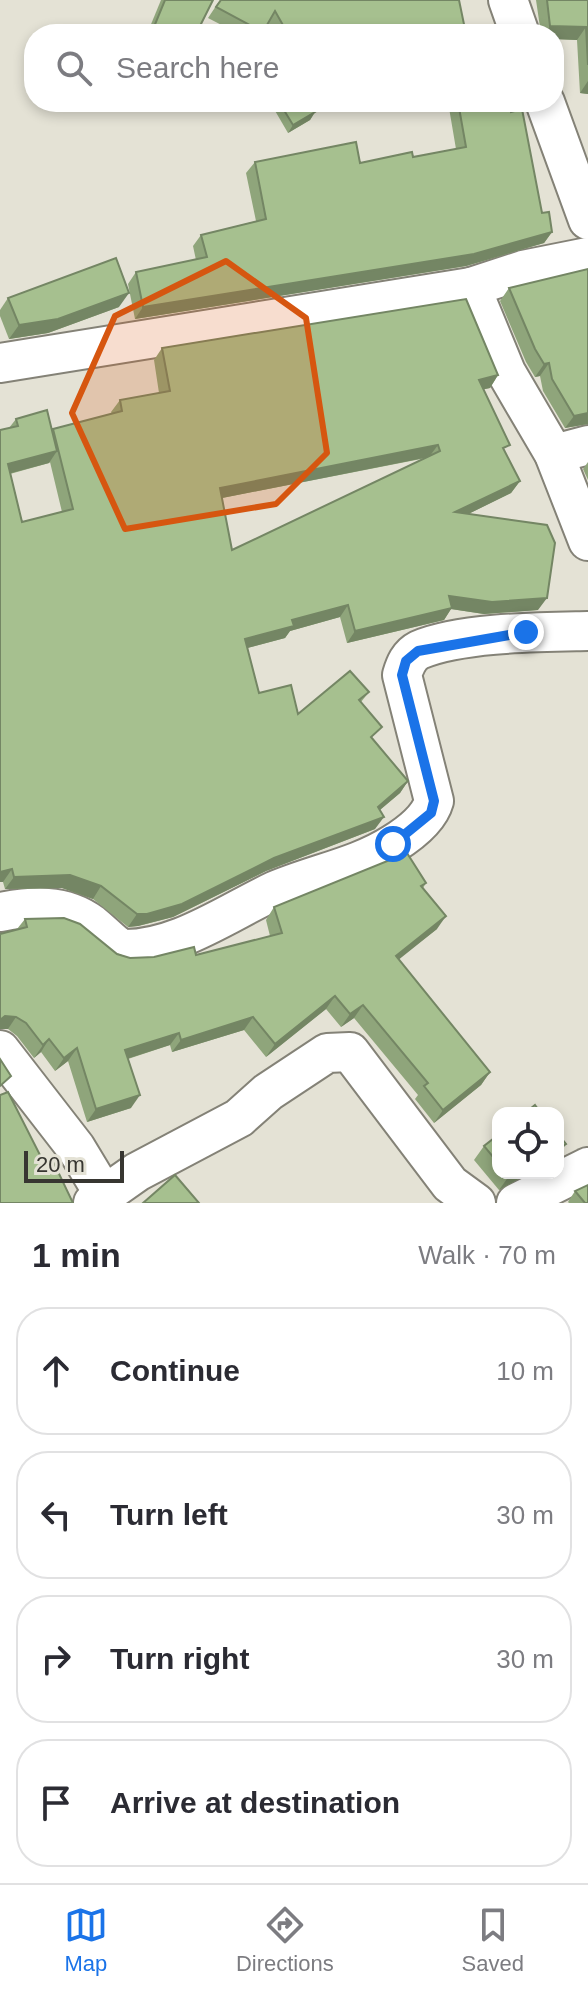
<!DOCTYPE html>
<meta charset="utf-8">
<style>
:root{--surface:#fff;--page:#f2f2f3;--text:#2b2b33;--muted:#7c7c81;--line:#e1e1e2;--accent:#1a73e8}
body{margin:0;font-family:Arial,sans-serif;background:var(--page);color:var(--text)}
.controls{position:absolute;right:24px;bottom:24px;display:grid;overflow:hidden;border-radius:16px;box-shadow:0 4px 12px #0003}
.controls button{width:72px;height:72px;display:grid;place-items:center;padding:0;border:0;border-bottom:2px solid var(--line);background:var(--surface);color:var(--text);font:40px sans-serif}
.scale{position:absolute;left:24px;bottom:20px;width:100px;box-sizing:border-box;padding-left:8px;border:4px solid #373631;border-top:0;font-size:22px;line-height:28px;white-space:nowrap;color:#373631;-webkit-text-stroke:6px #e4e2d5;paint-order:stroke}
.stop{position:absolute;width:24px;height:24px;margin:-18px;border:6px solid #1a73e8;border-radius:50%;background:#fff}
.stop.end{background:#1a73e8;border-color:#fff;box-shadow:0 2px 8px #0008}
.list{margin:0;padding:0;list-style:none}
h2{display:flex;justify-content:space-between;align-items:center;height:104px;margin:0;padding:0 32px;font-size:34px}
h2 small{font-size:26px;font-weight:400;color:var(--muted)}
.list li{display:grid;grid-template-columns:52px 1fr auto;gap:24px;align-items:center;box-sizing:border-box;height:128px;margin:0 16px 16px;padding:0 16px;border:2px solid var(--line);border-radius:32px}
.list b{display:block;font-size:30px;white-space:nowrap}
.list em{font-size:26px;font-style:normal;color:var(--muted)}
.icon{flex:none;width:44px;height:44px;fill:none;stroke:currentColor;stroke-width:2;stroke-linecap:round;stroke-linejoin:round}
.map{position:relative;flex:none;width:588px;height:1203px;overflow:hidden}
.search{position:absolute;background:var(--surface);box-shadow:0 4px 12px #0003;left:24px;right:24px;top:24px;height:88px;display:flex;align-items:center;gap:20px;box-sizing:border-box;padding:0 28px;border-radius:32px;color:var(--muted);font-size:30px}
.sheet{height:680px;background:var(--surface)}
nav{display:flex;justify-content:space-around;align-items:center;box-sizing:border-box;height:112px;border-top:2px solid var(--line);background:var(--surface);font-size:22px;color:var(--muted)}
nav a{display:grid;justify-items:center;gap:4px}
nav .on{color:var(--accent)}
.map>svg:first-child{display:block}
.lines{fill:none;stroke-linecap:round;stroke-linejoin:round}
.minor-casing{stroke:#848277;stroke-width:42}
.minor{stroke:#fff;stroke-width:38}
.wall{fill:#8fa57b;fill-rule:evenodd}
.shaded-wall{fill:#748664}
.building{fill:#a6c08f;stroke:#748664;stroke-width:2;fill-rule:evenodd}
.route{stroke:#1a73e8;stroke-width:10}
.marked{fill:#d65610;fill-opacity:0.2;stroke:#d65610;stroke-width:6;stroke-linejoin:round}
</style>
<div class="map">
<svg width="588" height="1203" viewBox="0 0 588 1203">
<rect width="100%" height="100%" fill="#e4e2d5"/>
<g class="lines">
<g class="minor-casing">
<g id="minor">
<path d="M508,0l12,34"/>
<path d="M545,102l43,118"/>
<path d="M471,287l35,85 48,82 34,87"/>
<path d="M0,363l471,-76 52,-17 65,-13"/>
<path d="M554,454l34,-9"/>
<path d="M0,912c32,-6 64,-9 92,12 10,8 18,17 29,25 54,2 106,-36 153,-58 39,-17 83,-24 119,-47 16,-10 36,-25 41,-43l-32,-126c3,-10 7,-20 17,-25 42,-18 123,-18 169,-19"/>
<path d="M0,1050l76,98 29,48"/>
<path d="M93,1203l44,-31 102,-54 29,-26 59,-39 23,-1 100,132 26,19"/>
<path d="M516,1203l72,-36"/>
</g>
</g>
<use href="#minor" class="minor"/>
</g>
<g class="wall">
<path d="M161,0h52l-17,34h-49z"/>
<path d="M220,0l246,34h-192l-6,-10 -6,10h-23l-31,-16z"/>
<path d="M536,0h52v94l-8,-1 -3,-53 -23,-1v-5h-13z"/>
<path d="M279,102l36,10 -5,8 -22,13 -14,-24z"/>
<path d="M448,102h61l33,111 10,19 -8,11 -78,23 -331,53 -7,-35 8,-12 60,-12 -3,-14 8,-11 55,-14 -10,-48 9,-11 105,1 53,-6 43,-8z"/>
<path d="M509,288l79,136 -23,4 -22,-37 -3,-15 -5,1 -9,-15 -26,-61z"/>
<path d="M8,298l111,9 -71,26 -39,6 -9,-23v-6z"/>
<path d="M162,348l336,27 -8,13 -6,1 21,63 15,29 -9,12 -43,21 70,96 -54,4 -33,-5 -7,11 -97,23 -7,-26 -50,14 -5,7 -38,10 12,45 39,21 71,-22 -8,10 12,38 35,41 -8,12 -20,17 -5,19 -109,42 -93,46 -35,9 -10,1 -35,-28 -31,-11 -57,1 -2,-7h-3v-452l9,-2 7,-9 36,12 1,-2 59,-15 -1,-2 9,-12 39,-7 -5,-33zM426,458l-194,92 -10,-52zM50,462l12,50 -40,10 -12,-48 39,-11z"/>
<path d="M588,462v18l-5,-11z"/>
<path d="M426,883l-3,5 14,41 -39,30 92,113 -9,13 -47,38 -19,-24 3,-4 -64,-77 -13,9 -15,-18 -60,48 -22,-27 -72,22 -2,-7 -42,14 3,49 -44,14 -19,-61 -13,10 -14,-19 -7,6 -17,-22 -9,-7 9,-100 8,-10 105,39 66,-3 74,-19 -4,-16 8,-13z"/>
<path d="M498,1135v38h31l-30,17 -25,-30 10,-14z"/>
<path d="M575,1191l13,12h-19l-1,-1z"/>
</g>
<g class="shaded-wall">
<path d="M550,26l36,1 -9,13 -23,-1v-5h-9z"/>
<path d="M588,81v13l-8,-1z"/>
<path d="M315,112l-5,8 -22,13 5,-8z"/>
<path d="M552,232l-8,11 -78,23 -331,53 8,-12z"/>
<path d="M129,293l-10,14 -71,26 -39,6 10,-14z"/>
<path d="M549,363l-9,13 -5,1 9,-13z"/>
<path d="M498,375l-8,13 -19,4 8,-12z"/>
<path d="M588,413v11l-23,4 9,-12z"/>
<path d="M438,445l-9,12 -217,43 8,-12z"/>
<path d="M57,451l-8,12 -49,13 8,-12z"/>
<path d="M520,481l-9,12 -65,32 9,-13z"/>
<path d="M449,596l98,2 -9,12 -54,4 -33,-5 -7,11 -97,23 8,-12z"/>
<path d="M348,605l-8,12 -50,14 -5,7 -49,13 9,-12 47,-19z"/>
<path d="M408,781l-8,12 -31,26 9,-12z"/>
<path d="M384,817l-9,12 -109,42 -93,46 -35,9 -10,1 9,-13 137,-56z"/>
<path d="M12,869l-9,13h-3v-10z"/>
<path d="M70,875l31,11 -8,13 -31,-11 -57,1 9,-12z"/>
<path d="M446,916l-9,13 -50,40 9,-13z"/>
<path d="M335,996l-9,13 -60,48 9,-13z"/>
<path d="M363,1005l-9,13 -13,9 9,-13z"/>
<path d="M5,1016l11,1 -8,12h-8v-9z"/>
<path d="M253,1017l-9,13 -72,22 9,-12z"/>
<path d="M179,1033l-9,12 -53,17 8,-12z"/>
<path d="M49,1039l-8,13 -7,6 9,-13z"/>
<path d="M77,1048l-9,13 -13,10 9,-13z"/>
<path d="M490,1072l-9,13 -47,38 9,-13z"/>
<path d="M140,1095l-9,13 -44,14 9,-13z"/>
<path d="M566,1144l-8,12v-7z"/>
<path d="M514,1173h15l-30,17 10,-14z"/>
</g>
<g class="building">
<path d="M165,0h48l-17,34h-45z"/>
<path d="M221,0h238l7,34h-178l-13,-23 -12,21 -47,-25z"/>
<path d="M547,0h41v65l-2,-38 -36,-1z"/>
<path d="M279,102h30l6,10 -22,13z"/>
<path d="M458,102h51l2,10 11,-3 20,104 7,-1 3,20 -78,22 -331,53 -7,-35 71,-15 -6,-22 65,-16 -11,-57 101,-20 4,21 52,-11 1,5 53,-10z"/>
<path d="M116,258l13,35 -71,26 -39,6 -11,-27z"/>
<path d="M588,269v144l-14,3 -22,-37 -3,-16 -5,1 -9,-15 -26,-61z"/>
<path d="M466,299l32,76 -19,5 31,65 -7,3 17,33 -65,31 92,13 8,18 -8,55 -55,4 -43,-6 3,12 -97,23 -7,-26 -56,15 2,6 -49,13 14,54 32,-8 7,29 52,-43 19,21 -10,8 23,27 -11,10 37,44 -30,26 6,10 -110,41 -92,46 -35,10h-10l-36,-28 -31,-11 -56,2 -2,-8 -12,3v-442l18,-4 -2,-7 31,-9 10,41 -49,13 14,58 51,-13 -20,-80 69,-18 -2,-11 50,-9 -8,-43zM438,445l2,6 -208,99 -12,-62z"/>
<path d="M407,853l19,30 -5,3 25,30 -50,40 94,116 -47,38 -19,-24 4,-3 -65,-78 -13,9 -15,-18 -60,48 -22,-27 -72,23 -2,-7 -54,17 15,45 -44,14 -19,-61 -13,10 -15,-19 -6,6 -17,-22 -10,-6 -11,-1 -5,4v-86l27,-7 -2,-8 39,-1 16,6 37,30 13,4 24,-1 40,-10 2,8 86,-22 -8,-26z"/>
<path d="M0,1059l11,17 -11,10z"/>
<path d="M8,1092l36,71 8,-4 21,44h-73v-108z"/>
<path d="M535,1105l6,8h-16z"/>
<path d="M558,1134l8,10 -8,5z"/>
<path d="M498,1135v28l-14,-17z"/>
<path d="M175,1175l24,28h-56z"/>
<path d="M588,1185v18h-3l-10,-12z"/>
</g>
<g class="lines">
<path class="route" d="M393,844l38,-31 3,-12 -32,-126 4,-14 12,-10 108,-19"/>
</g>
<path class="marked" d="M226,261l80,57 21,135 -51,51 -151,25 -53,-116 43,-97z"/>
</svg>
<div class="controls">
<button><svg class="icon" aria-label="locate" viewBox="0 0 24 24"><circle cx="12" cy="12" r="6"/><path d="M12 2v4M12 18v4M2 12h4M18 12h4"/></svg></button>
</div>
<div class="scale">20 m</div>
<div class="stop" style="left:393px;top:844px"></div>
<div class="stop end" style="left:526px;top:632px"></div>
<div class="search"><svg class="icon" aria-label="search" viewBox="0 0 24 24"><circle cx="10" cy="10" r="6"/><path d="M15 15l6 6"/></svg>Search here</div>
</div>
<section class="sheet">
<h2>1 min<small>Walk · 70 m</small></h2>
<ul class="list">
<li><svg class="icon" aria-label="ahead" viewBox="0 0 24 24"><path d="M12 20V5M6 11l6-6 6 6"/></svg><div><b>Continue</b></div><em>10 m</em></li>
<li><svg class="icon" aria-label="left" viewBox="0 0 24 24"><path d="M17 20v-9H6M10 6l-5 5 5 5"/></svg><div><b>Turn left</b></div><em>30 m</em></li>
<li><svg class="icon" aria-label="right" viewBox="0 0 24 24"><path d="M7 20v-9h11M14 6l5 5-5 5"/></svg><div><b>Turn right</b></div><em>30 m</em></li>
<li><svg class="icon" aria-label="arrive" viewBox="0 0 24 24"><path d="M6 21V4h12l-3 4 3 4H6"/></svg><div><b>Arrive at destination</b></div></li>
</ul>
</section>
<nav>
<a class="on"><svg class="icon" aria-label="map" viewBox="0 0 24 24"><path d="M3 6l6-2 6 2 6-2v14l-6 2-6-2-6 2zM9 4v14M15 6v14"/></svg>Map</a>
<a><svg class="icon" aria-label="directions" viewBox="0 0 24 24"><path d="M12 3l9 9-9 9-9-9zM9 14v-3h6M13 9l2 2-2 2"/></svg>Directions</a>
<a><svg class="icon" aria-label="saved" viewBox="0 0 24 24"><path d="M7 4h10v16l-5-4-5 4z"/></svg>Saved</a>
</nav>
